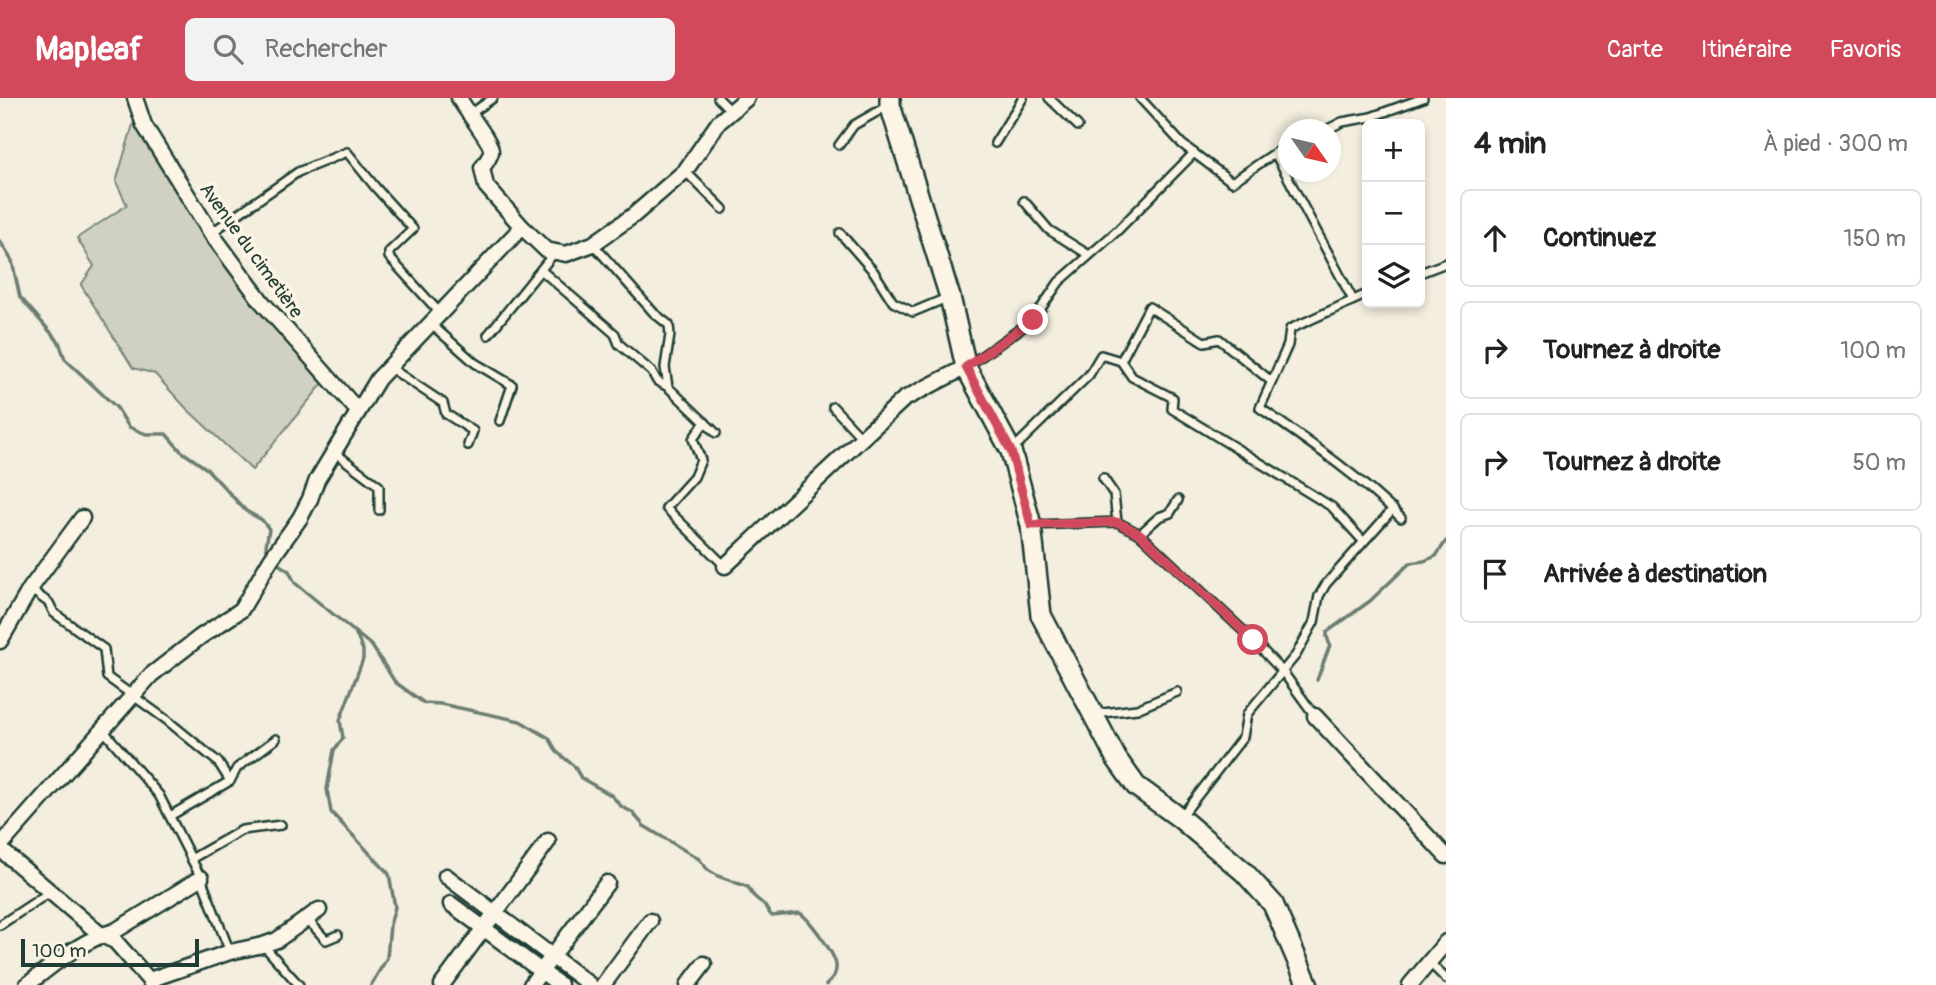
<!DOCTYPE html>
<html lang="fr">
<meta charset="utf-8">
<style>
:root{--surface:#fff;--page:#f2f2f2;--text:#222;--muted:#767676;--line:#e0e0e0;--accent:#d1495b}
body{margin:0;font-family:Pangolin,sans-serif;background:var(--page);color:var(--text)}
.controls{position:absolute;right:21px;top:21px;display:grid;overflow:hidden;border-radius:10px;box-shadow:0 4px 10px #0003}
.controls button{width:63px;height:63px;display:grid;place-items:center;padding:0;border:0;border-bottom:2px solid var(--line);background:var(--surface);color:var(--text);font:35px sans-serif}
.compass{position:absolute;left:1278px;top:21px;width:63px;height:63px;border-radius:50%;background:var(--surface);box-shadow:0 4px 10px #0003;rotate:124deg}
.scale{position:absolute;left:21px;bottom:18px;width:178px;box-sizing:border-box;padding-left:7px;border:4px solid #1f3d34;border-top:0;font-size:19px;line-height:24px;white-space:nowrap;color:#1f3d34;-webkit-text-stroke:5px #fcf5e5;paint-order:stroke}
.stop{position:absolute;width:21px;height:21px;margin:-16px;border:5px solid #d1495b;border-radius:50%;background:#fff}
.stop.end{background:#d1495b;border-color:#fff;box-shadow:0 2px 7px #0008}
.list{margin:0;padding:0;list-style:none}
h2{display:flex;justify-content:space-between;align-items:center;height:91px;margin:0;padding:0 28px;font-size:30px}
h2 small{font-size:23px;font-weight:400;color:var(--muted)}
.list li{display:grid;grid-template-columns:46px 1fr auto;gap:21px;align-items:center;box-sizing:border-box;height:98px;margin:0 14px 14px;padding:0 14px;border:2px solid var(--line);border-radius:10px}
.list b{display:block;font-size:26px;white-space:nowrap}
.list em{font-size:23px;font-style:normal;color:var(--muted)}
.icon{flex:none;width:38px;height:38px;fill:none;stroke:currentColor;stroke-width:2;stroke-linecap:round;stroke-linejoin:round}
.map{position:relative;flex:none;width:1446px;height:887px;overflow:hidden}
header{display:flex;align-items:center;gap:42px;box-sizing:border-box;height:98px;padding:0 35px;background:var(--accent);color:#fff}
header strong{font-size:33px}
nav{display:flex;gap:38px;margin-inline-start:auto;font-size:24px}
.search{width:490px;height:63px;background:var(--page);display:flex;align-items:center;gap:18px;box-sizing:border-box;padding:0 24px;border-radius:10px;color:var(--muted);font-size:26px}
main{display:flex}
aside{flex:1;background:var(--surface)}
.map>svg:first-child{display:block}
.green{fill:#d0d1c2;stroke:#78877b;stroke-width:2}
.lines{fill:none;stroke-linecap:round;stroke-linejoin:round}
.stream{stroke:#6c7d72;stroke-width:3.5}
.lane-casing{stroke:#1f3d34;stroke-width:12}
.street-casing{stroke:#1f3d34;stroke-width:19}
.secondary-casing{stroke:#1f3d34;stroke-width:24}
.lane{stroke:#fcf5e5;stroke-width:7}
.street{stroke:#fcf5e5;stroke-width:14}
.secondary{stroke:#fcf5e5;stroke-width:19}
.route{stroke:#d1495b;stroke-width:9}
.labels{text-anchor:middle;stroke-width:7;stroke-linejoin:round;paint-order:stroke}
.street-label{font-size:19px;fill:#1f3d34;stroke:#fcf5e5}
</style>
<header>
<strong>Mapleaf</strong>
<div class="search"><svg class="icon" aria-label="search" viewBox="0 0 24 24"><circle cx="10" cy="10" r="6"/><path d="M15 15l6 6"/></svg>Rechercher</div>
<nav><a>Carte</a><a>Itinéraire</a><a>Favoris</a></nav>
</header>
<main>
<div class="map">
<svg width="1446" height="887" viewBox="0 0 1446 887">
<rect width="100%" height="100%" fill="#f3eede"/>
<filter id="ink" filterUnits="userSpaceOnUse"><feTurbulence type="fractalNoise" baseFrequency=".0143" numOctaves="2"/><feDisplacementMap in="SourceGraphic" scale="14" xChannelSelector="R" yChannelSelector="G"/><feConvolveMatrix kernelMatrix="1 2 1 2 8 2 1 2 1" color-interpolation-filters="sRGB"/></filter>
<g filter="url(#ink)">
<path class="green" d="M134,23l108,163 82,98 -72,88 -66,-62 -31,-34 -22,-6 -52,-83 13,-19 -17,-28 50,-33 -11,-23z"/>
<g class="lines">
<g class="stream">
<path d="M0,143l12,20 8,36 39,45 6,17 52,49 12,19 17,7h20l15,17 26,18 39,42 16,9 7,9 -3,17 2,7"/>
<path d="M275,464l14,9 6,12 77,63 23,36 29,21 17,1 79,17 29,17 8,14 17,14 7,12 30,17 11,12 10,5 12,14 55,33 9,11 10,6 30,11c5,10 7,10 14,16 5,4 5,9 10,13l28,-3c10,7 35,41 36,52 1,8 -4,15 -10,20"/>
<path d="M356,536l7,16v9l-23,61 3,18 -9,12 -7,39 4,23 58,62 6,33 -5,18 -3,33 -16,27"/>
<path d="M1317,582l13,-35 -3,-8v-5l43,-31 40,-38 14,-2 12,-5 10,-15"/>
</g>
<g class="lane-casing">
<g id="lane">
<path d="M718,0l13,13"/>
<path d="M1049,0l29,28"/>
<path d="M1140,0l42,46 50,38 43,-29 78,147"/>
<path d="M469,17l24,-17"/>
<path d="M1326,32l16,-8 29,-5 52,-19"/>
<path d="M995,45l28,-45"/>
<path d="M839,47l15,-20 35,-20"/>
<path d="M1275,55l13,-7"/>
<path d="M685,73l38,38"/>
<path d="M1024,103l25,29 40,25"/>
<path d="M211,135l87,-61 49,-20 29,36 37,41 -24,23v5l51,56"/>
<path d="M840,135l34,39 19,30 20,10 36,-15"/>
<path d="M593,146l61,69 15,12 1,10 -5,32 3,20 48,46"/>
<path d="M541,172l74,64 4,10 33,28 5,9 11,6"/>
<path d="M1420,175l26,-10"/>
<path d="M1367,196l-77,35 -2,16 -28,63c49,34 99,68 141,110"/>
<path d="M431,226l44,39 37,22 -12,36"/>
<path d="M488,237l67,-83"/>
<path d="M1121,263l11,16 41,21 -1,11 160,98 31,34"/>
<path d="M969,267l64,-45 26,-38 58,-51 77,-78"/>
<path d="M389,269l54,36 3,11 27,17 -5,14"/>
<path d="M833,309l29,31"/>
<path d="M705,324l-12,17 8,21 -7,17 -28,31 59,58"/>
<path d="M1013,351l76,-74 12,-20 20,6 28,-54 55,35 15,-3 52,42"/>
<path d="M334,354l45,34v24"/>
<path d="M1103,380l11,16 3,28"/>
<path d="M1033,427l84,-3 23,12 113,106 30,32 32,44"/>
<path d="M1140,436l19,-17 11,-4 8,-13"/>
<path d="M30,491l19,14 5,10 50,36 3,28 61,44 50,41 12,19 -60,35"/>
<path d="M1094,616l43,-5 40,-17"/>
<path d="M103,632l56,65 42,83 29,74"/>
<path d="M230,683l7,-13 39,-29"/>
<path d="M1180,720l63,-81 4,-23 49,-59 18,-33 5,-26 7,-12 67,-75"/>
<path d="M191,761l51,-29 39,-5"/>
<path d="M307,821l19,21 12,-5"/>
<path d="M0,827l50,-33"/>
<path d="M264,848l35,39"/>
<path d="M1429,864l17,17"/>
</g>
</g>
<g class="street-casing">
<g id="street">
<path d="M135,0l9,27 67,108 51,69 96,109"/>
<path d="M459,0c6,12 34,45 32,54 -1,5 -6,12 -9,16l4,18 36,41 24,23 20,4 27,-10 41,-29 51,-44 34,-49 28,-24"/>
<path d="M725,468l179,-167 62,-32"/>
<path d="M0,543l30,-52 52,-71"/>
<path d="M1315,618l131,140"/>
<path d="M0,748l151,-171 49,-38 41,-27 30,-51 29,-41 10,-19 7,-19 61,-101 144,-152"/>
<path d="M0,751l101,86 14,6 34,39 3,5"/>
<path d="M446,778l144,109"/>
<path d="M451,806l109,81"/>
<path d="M149,882l81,-28 33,-7 14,-5 42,-30"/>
<path d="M27,887c27,-21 54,-45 88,-54l86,-53"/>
<path d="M442,887l106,-144"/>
<path d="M531,887l76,-102"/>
<path d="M603,887l47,-64"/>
<path d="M688,887l16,-21"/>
<path d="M1410,887l36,-43"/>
</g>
</g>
<g class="secondary-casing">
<path id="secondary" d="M890,0v7l60,192 16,70 45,84 20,74 10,90 75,143 20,28 44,32 64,54 29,32 35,81"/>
</g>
<use href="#lane" class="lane"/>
<use href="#street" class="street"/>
<use href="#secondary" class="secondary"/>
</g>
</g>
<g class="lines" filter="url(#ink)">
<path class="route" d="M1033,222l-67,47 45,84 20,74 86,-3 23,12 113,106"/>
</g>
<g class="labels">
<g class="street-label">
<text transform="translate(252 152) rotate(54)" y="7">Avenue du cimetière</text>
</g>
</g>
</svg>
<div class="controls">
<button>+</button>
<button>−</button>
<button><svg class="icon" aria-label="layers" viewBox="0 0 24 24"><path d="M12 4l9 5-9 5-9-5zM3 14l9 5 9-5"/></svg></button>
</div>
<svg class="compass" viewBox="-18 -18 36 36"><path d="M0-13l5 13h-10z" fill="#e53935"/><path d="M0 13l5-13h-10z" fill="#767676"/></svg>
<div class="scale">100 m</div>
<div class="stop" style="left:1253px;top:542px"></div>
<div class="stop end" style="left:1033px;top:222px"></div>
</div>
<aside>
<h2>4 min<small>À pied · 300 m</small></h2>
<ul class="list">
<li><svg class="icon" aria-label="ahead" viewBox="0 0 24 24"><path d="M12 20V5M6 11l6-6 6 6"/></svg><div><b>Continuez</b></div><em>150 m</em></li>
<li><svg class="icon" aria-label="right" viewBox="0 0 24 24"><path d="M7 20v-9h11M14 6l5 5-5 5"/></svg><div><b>Tournez à droite</b></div><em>100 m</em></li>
<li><svg class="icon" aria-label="right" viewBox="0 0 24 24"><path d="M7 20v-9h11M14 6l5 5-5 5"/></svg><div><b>Tournez à droite</b></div><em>50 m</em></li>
<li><svg class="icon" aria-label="arrive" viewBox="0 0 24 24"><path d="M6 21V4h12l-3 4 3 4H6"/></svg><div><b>Arrivée à destination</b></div></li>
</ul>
</aside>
</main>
